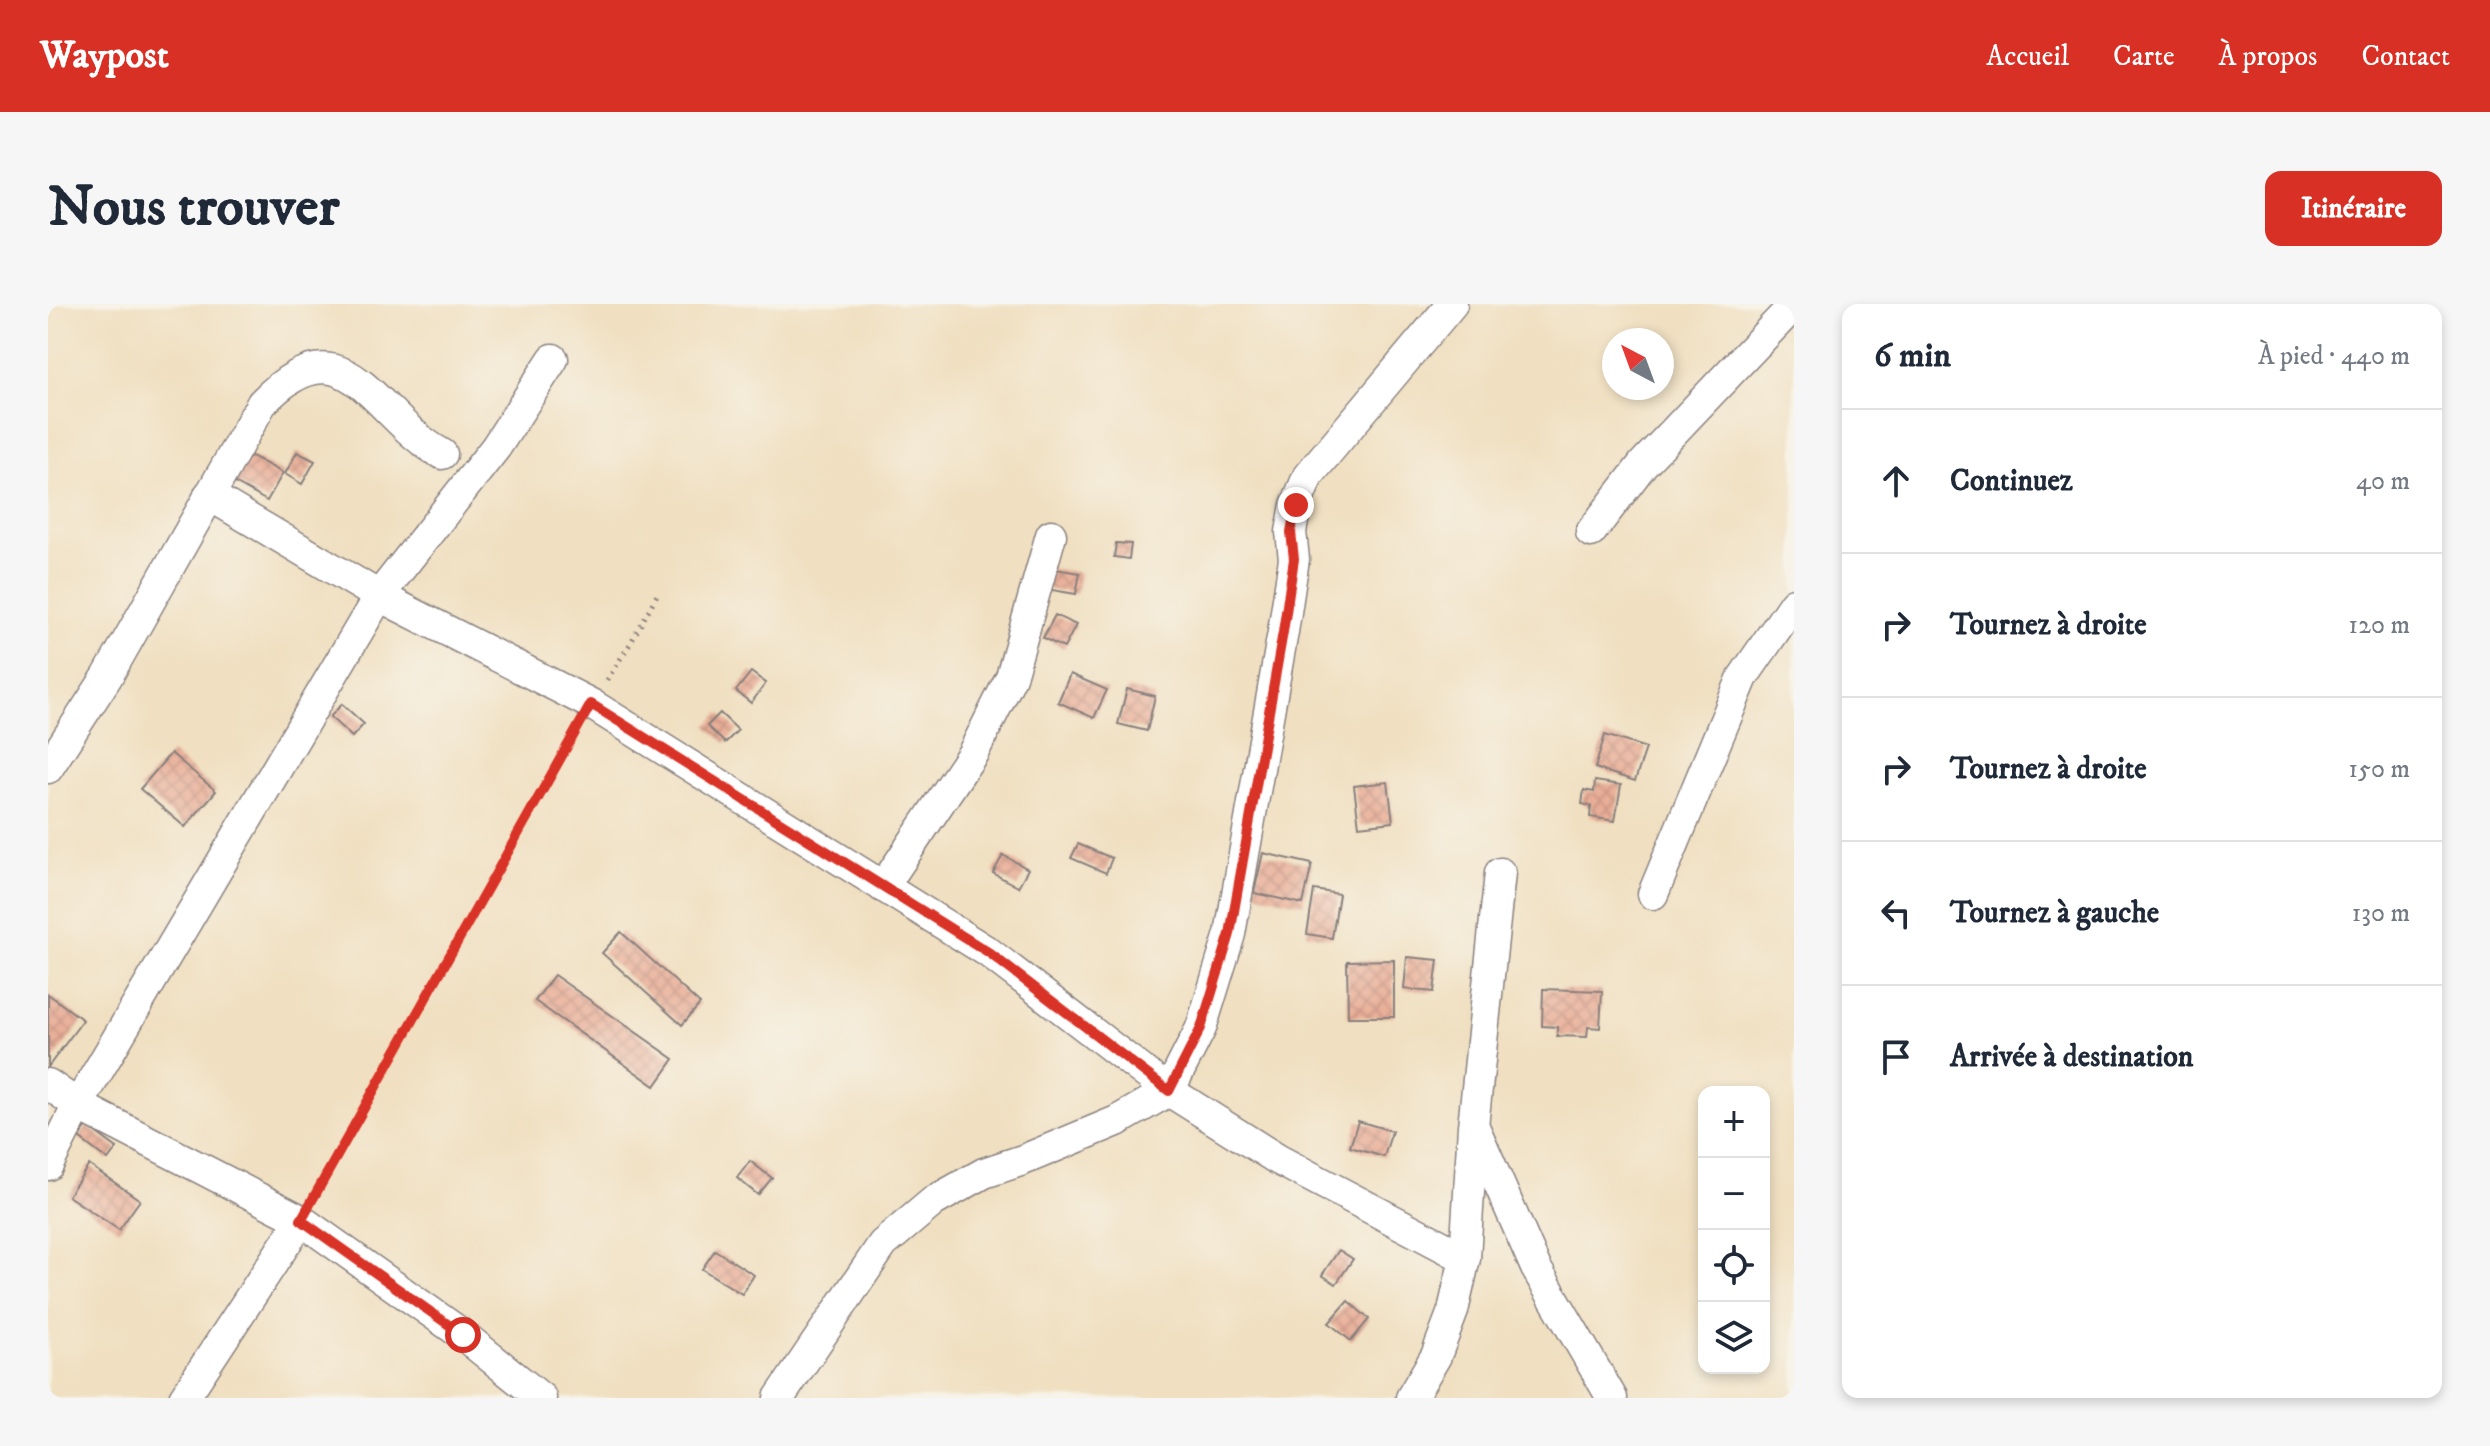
<!DOCTYPE html>
<html lang="fr">
<meta charset="utf-8">
<style>
:root{--surface:#fff;--page:#f6f6f7;--text:#1f2937;--muted:#747a83;--line:#e0e1e3;--accent:#d93025}
body{margin:0;font-family:"IM FELL DW Pica",serif;background:var(--page);color:var(--text)}
.controls{position:absolute;right:24px;bottom:24px;display:grid;overflow:hidden;border-radius:16px;box-shadow:0 4px 12px #0003}
.controls button{width:72px;height:72px;display:grid;place-items:center;padding:0;border:0;border-bottom:2px solid var(--line);background:var(--surface);color:var(--text);font:40px sans-serif}
.compass{position:absolute;left:1554px;top:24px;width:72px;height:72px;border-radius:50%;background:var(--surface);box-shadow:0 4px 12px #0003;rotate:319deg}
.stop{position:absolute;width:24px;height:24px;margin:-18px;border:6px solid #d93025;border-radius:50%;background:#fff}
.stop.end{background:#d93025;border-color:#fff;box-shadow:0 2px 8px #0008}
.list{margin:0;padding:0;list-style:none}
h2{display:flex;justify-content:space-between;align-items:center;height:104px;margin:0;padding:0 32px;font-size:34px}
h2 small{font-size:26px;font-weight:400;color:var(--muted)}
.list li{display:grid;grid-template-columns:52px 1fr auto;gap:24px;align-items:center;box-sizing:border-box;height:144px;padding:0 32px;border-top:2px solid var(--line)}
.list b{display:block;font-size:30px;white-space:nowrap}
.list em{font-size:26px;font-style:normal;color:var(--muted)}
.icon{flex:none;width:44px;height:44px;fill:none;stroke:currentColor;stroke-width:2;stroke-linecap:round;stroke-linejoin:round}
.map{position:relative;flex:none;width:1746px;height:1094px;overflow:hidden;border-radius:16px}
header{display:flex;align-items:center;gap:48px;box-sizing:border-box;height:112px;padding:0 40px;background:var(--accent);color:#fff}
header strong{font-size:38px}
nav{display:flex;gap:44px;margin-inline-start:auto;font-size:28px}
.intro{display:flex;align-items:center;justify-content:space-between;box-sizing:border-box;height:192px;padding:0 48px}
h1{margin:0;font-size:56px}
.button{padding:20px 36px;border-radius:16px;background:var(--accent);color:#fff;font-size:28px;font-weight:700}
main{display:flex;gap:48px;padding:0 48px}
aside{flex:1;background:var(--surface);border-radius:16px;box-shadow:0 4px 12px #0003}
.map>svg:first-child{display:block}
.building{fill:url(#building-cross-hatch)}
.lines{fill:none;stroke-linecap:round;stroke-linejoin:round}
.minor-casing{stroke:#89807e;stroke-width:33}
.path{stroke:#89807e;stroke-width:5;stroke-dasharray:2 6;stroke-linecap:butt}
.minor{stroke:#fff;stroke-width:30}
.route{stroke:#d93025;stroke-width:10}
</style>
<header>
<strong>Waypost</strong>
<nav><a>Accueil</a><a>Carte</a><a>À propos</a><a>Contact</a></nav>
</header>
<div class="intro"><h1>Nous trouver</h1><a class="button">Itinéraire</a></div>
<main>
<div class="map">
<svg width="1746" height="1094" viewBox="0 0 1746 1094">
<defs>
<pattern id="building-cross-hatch" width="8" height="8" patternUnits="userSpaceOnUse" patternTransform="scale(2)"><rect width="8" height="8" fill="#e9ae97"/><path d="M0 0l8 8M0 8l8-8" fill="none" stroke="#c89583"/></pattern>
</defs>
<rect width="100%" height="100%" fill="#f7f3e8"/>
<filter id="ink" filterUnits="userSpaceOnUse"><feTurbulence type="fractalNoise" baseFrequency=".0125" numOctaves="2"/><feDisplacementMap in="SourceGraphic" scale="16" xChannelSelector="R" yChannelSelector="G"/><feConvolveMatrix kernelMatrix="1 2 1 2 8 2 1 2 1" color-interpolation-filters="sRGB"/></filter>
<filter id="wash" filterUnits="userSpaceOnUse"><feTurbulence type="fractalNoise" baseFrequency=".006" numOctaves="4" result="noise"/><feDisplacementMap in="SourceGraphic" scale="32" xChannelSelector="R" yChannelSelector="G"/><feGaussianBlur stdDeviation="1.8" result="paint"/><feColorMatrix in="noise" values="0 0 0 0 0 0 0 0 0 0 0 0 0 0 0 0 0 1.4 0 .05"/><feComposite in="paint" operator="in"/></filter>
<g filter="url(#wash)">
<rect width="100%" height="100%" fill="#f0dfc0"/>
<g id="blocks">
<g class="building">
<path d="M192,146l43,23 -16,28 -43,-24z"/>
<path d="M249,148l18,9 -13,23 -17,-10z"/>
<path d="M1068,239l15,1 -2,15 -15,-2z"/>
<path d="M1001,264l31,5 -4,21 -30,-5z"/>
<path d="M1007,311l21,10 -12,23 -21,-10z"/>
<path d="M703,368l15,11 -15,20 -15,-12z"/>
<path d="M1022,370l37,16 -13,28 -36,-16z"/>
<path d="M1079,385l28,7 -8,35 -29,-7z"/>
<path d="M294,400l22,20 -12,13 -22,-20z"/>
<path d="M672,409l18,17 -13,13 -18,-17z"/>
<path d="M1557,431l41,13 -11,33 -40,-13z"/>
<path d="M123,449l45,38 -31,36 -45,-38z"/>
<path d="M1547,477l26,4 -6,36 -25,-4 1,-11 -9,-2 2,-14 10,2z"/>
<path d="M1340,478l5,40 -34,4 -5,-40z"/>
<path d="M1030,540l34,14 -6,15 -35,-15z"/>
<path d="M1215,549l49,11 -9,40 -49,-11z"/>
<path d="M955,551l25,14 -10,18 -25,-14z"/>
<path d="M1266,586l25,4 -7,44 -25,-4z"/>
<path d="M573,628l79,72 -18,21 -80,-72z"/>
<path d="M1359,653l31,3 -4,32 -30,-3z"/>
<path d="M1346,656v57h-46l-1,-56z"/>
<path d="M506,671l120,84 -19,27 -120,-85z"/>
<path d="M1495,685l59,2 -2,37 -12,-1 -1,10 -30,-1v-9l-15,-1z"/>
<path d="M0,690l35,26 -35,47z"/>
<path d="M1310,817l34,10 -8,26 -34,-10z"/>
<path d="M39,822l30,22 -9,12 -29,-22z"/>
<path d="M702,857l22,17 -14,17 -21,-17z"/>
<path d="M41,861l51,35 -21,30 -51,-34z"/>
<path d="M667,946l39,25 -12,19 -40,-25z"/>
<path d="M1291,946l14,9 -17,25 -14,-9z"/>
<path d="M1300,997l21,18 -18,22 -22,-18z"/>
</g>
</g>
</g>
<g filter="url(#ink)">
<use href="#blocks" fill-opacity="0" stroke="#89807e" stroke-width="2"/>
<g class="lines">
<g class="minor-casing">
<g id="minor">
<path d="M161,191l170,101 212,108 397,248 181,139 108,68 188,99"/>
<path d="M1543,228l52,-68 151,-159"/>
<path d="M0,464l59,-91 155,-274c84,-88 111,14 180,51"/>
<path d="M835,583l90,-134 38,-76 40,-142"/>
<path d="M1605,590l90,-217 51,-74"/>
<path d="M0,780l30,21 223,115 162,115 78,63"/>
<path d="M1427,825l61,139 76,130"/>
<path d="M0,861l30,-60 301,-509 117,-149 57,-88"/>
<path d="M136,1094l117,-178"/>
<path d="M731,1094l104,-154 51,-43 50,-28 39,-13 94,-39 52,-30 32,-63 29,-94 53,-302 11,-73 -3,-27 5,-27 12,-29 144,-172"/>
<path d="M1363,1094l25,-42 17,-45 12,-53 8,-132 27,-253"/>
</g>
</g>
<g class="path">
<path d="M559,376l23,-36 28,-51"/>
<path d="M268,891l261,-466"/>
</g>
<use href="#minor" class="minor"/>
</g>
</g>
<g class="lines" filter="url(#ink)">
<path class="route" d="M415,1031l-162,-115 290,-516 397,248 181,139 32,-63 29,-94 53,-302 11,-73 -3,-27 5,-27"/>
</g>
</svg>
<div class="controls">
<button>+</button>
<button>−</button>
<button><svg class="icon" aria-label="locate" viewBox="0 0 24 24"><circle cx="12" cy="12" r="6"/><path d="M12 2v4M12 18v4M2 12h4M18 12h4"/></svg></button>
<button><svg class="icon" aria-label="layers" viewBox="0 0 24 24"><path d="M12 4l9 5-9 5-9-5zM3 14l9 5 9-5"/></svg></button>
</div>
<svg class="compass" viewBox="-18 -18 36 36"><path d="M0-13l5 13h-10z" fill="#e53935"/><path d="M0 13l5-13h-10z" fill="#747a83"/></svg>
<div class="stop" style="left:415px;top:1031px"></div>
<div class="stop end" style="left:1248px;top:201px"></div>
</div>
<aside>
<h2>6 min<small>À pied · 440 m</small></h2>
<ul class="list">
<li><svg class="icon" aria-label="ahead" viewBox="0 0 24 24"><path d="M12 20V5M6 11l6-6 6 6"/></svg><div><b>Continuez</b></div><em>40 m</em></li>
<li><svg class="icon" aria-label="right" viewBox="0 0 24 24"><path d="M7 20v-9h11M14 6l5 5-5 5"/></svg><div><b>Tournez à droite</b></div><em>120 m</em></li>
<li><svg class="icon" aria-label="right" viewBox="0 0 24 24"><path d="M7 20v-9h11M14 6l5 5-5 5"/></svg><div><b>Tournez à droite</b></div><em>150 m</em></li>
<li><svg class="icon" aria-label="left" viewBox="0 0 24 24"><path d="M17 20v-9H6M10 6l-5 5 5 5"/></svg><div><b>Tournez à gauche</b></div><em>130 m</em></li>
<li><svg class="icon" aria-label="arrive" viewBox="0 0 24 24"><path d="M6 21V4h12l-3 4 3 4H6"/></svg><div><b>Arrivée à destination</b></div></li>
</ul>
</aside>
</main>
